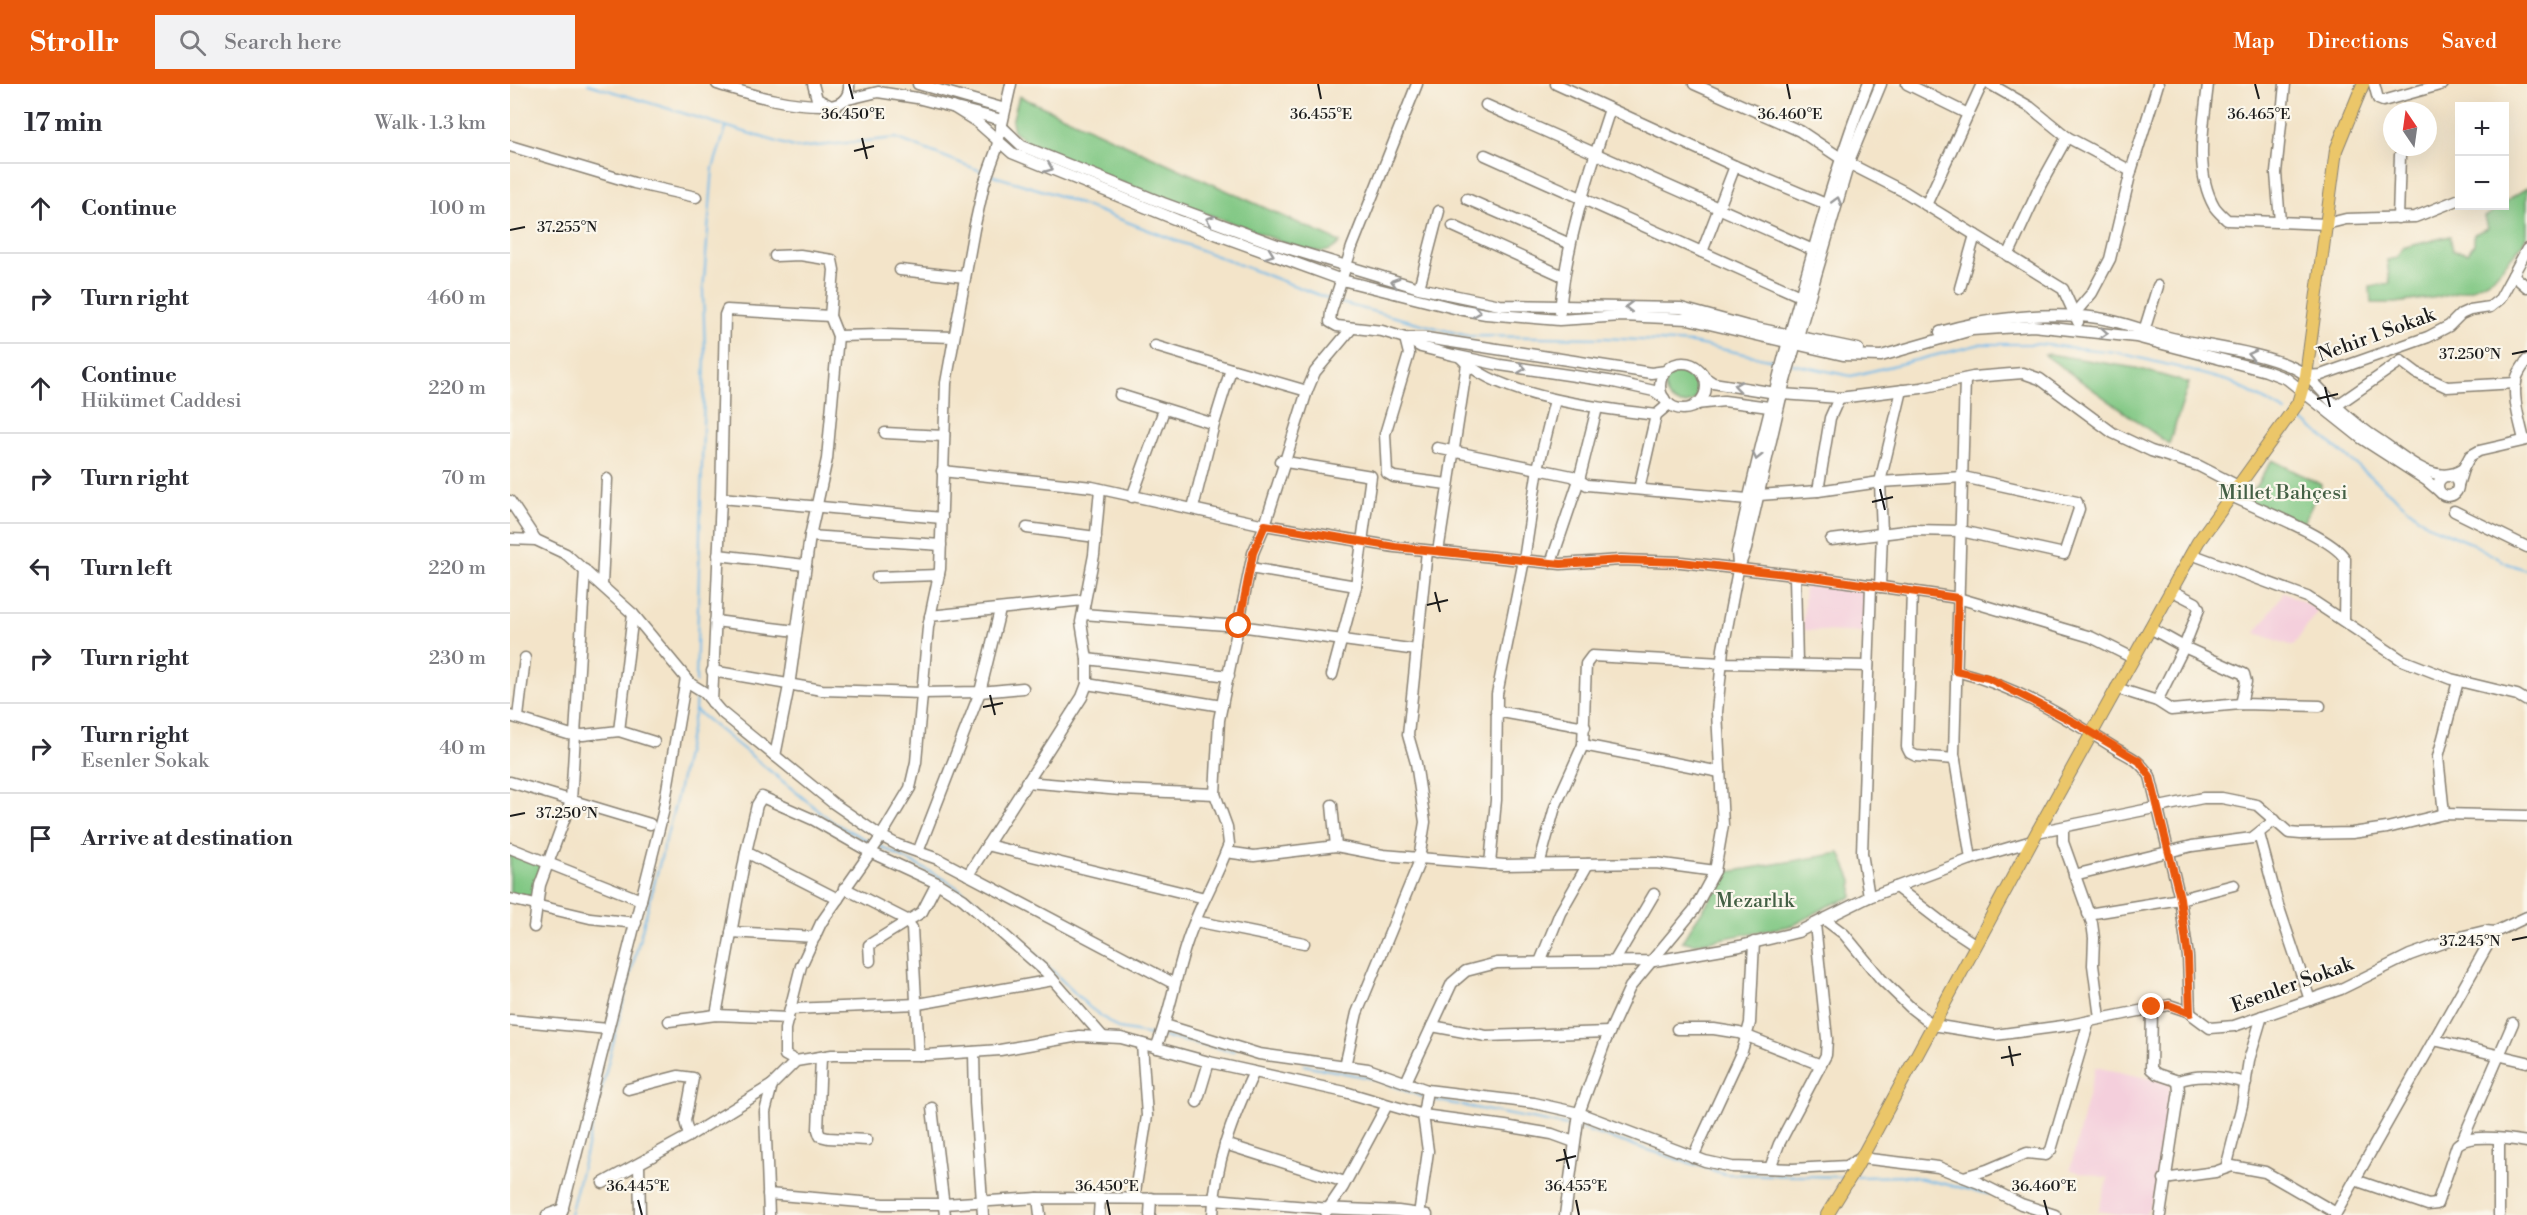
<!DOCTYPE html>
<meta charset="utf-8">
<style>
:root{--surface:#fff;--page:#f2f2f3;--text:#2b2b33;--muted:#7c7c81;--line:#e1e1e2;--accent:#ea580c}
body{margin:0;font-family:"Libre Bodoni",serif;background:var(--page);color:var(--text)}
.controls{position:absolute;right:18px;top:18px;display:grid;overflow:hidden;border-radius:0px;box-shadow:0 6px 24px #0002}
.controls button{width:54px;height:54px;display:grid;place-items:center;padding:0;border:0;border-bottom:2px solid var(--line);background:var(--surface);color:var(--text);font:30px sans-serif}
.compass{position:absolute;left:1873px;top:18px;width:54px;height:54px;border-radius:50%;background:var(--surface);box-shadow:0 6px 24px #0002;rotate:347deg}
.stop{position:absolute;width:18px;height:18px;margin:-14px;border:4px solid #ea580c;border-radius:50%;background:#fff}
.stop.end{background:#ea580c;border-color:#fff;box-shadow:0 2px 6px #0008}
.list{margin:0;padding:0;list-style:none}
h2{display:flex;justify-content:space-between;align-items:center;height:78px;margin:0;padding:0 24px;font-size:26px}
h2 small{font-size:20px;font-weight:400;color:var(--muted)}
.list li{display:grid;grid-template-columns:39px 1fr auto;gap:18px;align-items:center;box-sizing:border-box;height:90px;padding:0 24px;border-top:2px solid var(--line)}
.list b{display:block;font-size:22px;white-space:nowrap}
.list p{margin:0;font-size:20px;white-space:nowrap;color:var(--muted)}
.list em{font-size:20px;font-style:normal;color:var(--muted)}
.icon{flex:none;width:33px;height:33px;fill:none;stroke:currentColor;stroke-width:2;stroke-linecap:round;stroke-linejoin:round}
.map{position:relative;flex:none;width:2017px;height:1131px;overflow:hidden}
header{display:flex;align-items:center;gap:36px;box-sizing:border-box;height:84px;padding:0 30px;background:var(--accent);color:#fff}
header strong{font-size:28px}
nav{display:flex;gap:33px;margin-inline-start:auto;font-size:21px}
.search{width:420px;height:54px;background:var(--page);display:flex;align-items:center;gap:15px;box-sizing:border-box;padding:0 21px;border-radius:0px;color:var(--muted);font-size:22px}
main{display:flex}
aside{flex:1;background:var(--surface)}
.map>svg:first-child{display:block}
.built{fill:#f4cfdc}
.green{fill:#80c783;stroke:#4e7250;stroke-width:1.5}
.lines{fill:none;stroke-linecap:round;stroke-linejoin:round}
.stream{stroke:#70b9e9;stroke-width:2}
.minor-casing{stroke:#888072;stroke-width:13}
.major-casing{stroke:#888072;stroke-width:14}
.minor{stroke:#fff;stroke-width:10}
.major{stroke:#ebc669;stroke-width:12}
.oneway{stroke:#999}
.route{stroke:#ea580c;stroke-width:8}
.ticks{fill:none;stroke:#1c1c1c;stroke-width:2}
.labels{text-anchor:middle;stroke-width:4.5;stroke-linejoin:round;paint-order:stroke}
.street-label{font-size:20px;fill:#1c1c1c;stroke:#fbf7ec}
.park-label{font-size:20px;fill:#446045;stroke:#fbf7ec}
.ticks-label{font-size:15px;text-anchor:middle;fill:#1c1c1c;stroke:#fbf7ec;stroke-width:4.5;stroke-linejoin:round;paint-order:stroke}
</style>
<header>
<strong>Strollr</strong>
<div class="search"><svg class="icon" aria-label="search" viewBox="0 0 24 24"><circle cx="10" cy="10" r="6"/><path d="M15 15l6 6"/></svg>Search here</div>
<nav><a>Map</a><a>Directions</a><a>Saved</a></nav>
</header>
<main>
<aside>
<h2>17 min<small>Walk · 1.3 km</small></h2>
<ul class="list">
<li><svg class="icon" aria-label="ahead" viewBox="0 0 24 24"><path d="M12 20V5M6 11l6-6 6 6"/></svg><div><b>Continue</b></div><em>100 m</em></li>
<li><svg class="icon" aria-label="right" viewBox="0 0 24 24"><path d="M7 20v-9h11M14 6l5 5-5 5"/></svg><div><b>Turn right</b></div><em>460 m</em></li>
<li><svg class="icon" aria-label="ahead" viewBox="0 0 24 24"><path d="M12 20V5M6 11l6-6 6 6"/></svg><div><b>Continue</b><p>Hükümet Caddesi</p></div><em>220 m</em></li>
<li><svg class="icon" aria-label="right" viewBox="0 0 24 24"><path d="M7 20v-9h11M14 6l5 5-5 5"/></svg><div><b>Turn right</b></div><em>70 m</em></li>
<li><svg class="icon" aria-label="left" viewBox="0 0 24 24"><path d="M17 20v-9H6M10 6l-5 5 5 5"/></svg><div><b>Turn left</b></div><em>220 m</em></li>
<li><svg class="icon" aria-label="right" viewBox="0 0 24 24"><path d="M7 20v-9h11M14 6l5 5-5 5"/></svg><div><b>Turn right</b></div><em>230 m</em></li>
<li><svg class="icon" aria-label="right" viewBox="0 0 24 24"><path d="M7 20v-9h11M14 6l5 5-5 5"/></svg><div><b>Turn right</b><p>Esenler Sokak</p></div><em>40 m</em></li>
<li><svg class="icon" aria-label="arrive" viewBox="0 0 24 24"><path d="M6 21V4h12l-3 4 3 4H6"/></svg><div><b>Arrive at destination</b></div></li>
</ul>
</aside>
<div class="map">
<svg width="2017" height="1131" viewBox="0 0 2017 1131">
<rect width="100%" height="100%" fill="#fbf7ec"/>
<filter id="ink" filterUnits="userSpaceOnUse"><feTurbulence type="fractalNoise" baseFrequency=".0167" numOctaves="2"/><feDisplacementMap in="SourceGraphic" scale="12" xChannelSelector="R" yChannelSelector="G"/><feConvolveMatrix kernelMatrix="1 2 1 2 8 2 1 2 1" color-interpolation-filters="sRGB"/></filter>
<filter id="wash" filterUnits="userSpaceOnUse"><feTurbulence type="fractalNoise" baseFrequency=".008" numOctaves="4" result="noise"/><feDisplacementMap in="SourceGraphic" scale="24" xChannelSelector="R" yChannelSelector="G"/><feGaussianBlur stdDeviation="1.35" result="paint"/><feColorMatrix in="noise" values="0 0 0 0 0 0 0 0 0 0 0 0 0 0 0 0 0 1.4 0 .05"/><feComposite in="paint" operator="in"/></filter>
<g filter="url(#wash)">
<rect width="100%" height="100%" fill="#f3e4c9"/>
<g class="built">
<path d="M1295,498l63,7 -2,44 -63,-3z"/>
<path d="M1774,508l34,18 -25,36 -37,-13z"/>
<path d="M1585,983l76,16 -15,108 -10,24h-25l-23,-4 10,-33 -38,-8z"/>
</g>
<g class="green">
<path d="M509,12l321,146c-12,15 -24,9 -41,6l-193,-71 -81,-36 -11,-10 -2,-9z"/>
<path d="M2017,104v46l-5,11 -29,33 -22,11 -26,7 -49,7h-25l-1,-16 20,-4 -3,-23 10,-2 5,-10 48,-12 3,15 15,2 6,-9v-10l14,-6 -3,-11c16,-10 25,-20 42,-29z"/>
<path d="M1539,270l87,14 53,15 -20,61 -124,-89z"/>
<circle cx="1173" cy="302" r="18"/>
<path d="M1762,376l50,25 -20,40 -56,-23z"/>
<path d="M0,767l33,12 -8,33 -7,1 -18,-4z"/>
<path d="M1330,769l12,28v16l-24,9 -34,19 -101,19 -11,-3 46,-69z"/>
</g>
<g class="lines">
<g class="stream">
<path d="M78,0l209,64 99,-10 90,35"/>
<path d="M481,91l60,18 281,107"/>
<path d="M827,218l131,34 137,2 87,5 86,18"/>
<path d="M1282,280l59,12 130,-32h56l78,8 62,15 54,15 55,30"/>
<path d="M1783,332l16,9 119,100 43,18 37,21 19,6"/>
<path d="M186,599l9,-330 -2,-61 10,-124 13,-40"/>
<path d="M185,626l139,113 38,20"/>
<path d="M370,762l66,34 49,34 94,93 30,22 38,7"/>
<path d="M653,953l71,14"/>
<path d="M794,981l71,14 48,18"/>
<path d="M919,1015l144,28"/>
<path d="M1071,1045l144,45 120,3"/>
<path d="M1346,1093l53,-1 80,18"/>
<path d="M60,1131l56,-224 51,-194 18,-87 1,-18"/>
</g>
</g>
</g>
<g filter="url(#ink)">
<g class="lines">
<g class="minor-casing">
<g id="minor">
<path d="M207,0c36,11 70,22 109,21"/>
<path d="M303,0l4,15 14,7c12,-2 19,-10 18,-22"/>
<path d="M408,0l87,25"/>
<path d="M907,0l-65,163 -21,65 -1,10 7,4 45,5 23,7 16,9 32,8 47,10 109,16 45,10 10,7"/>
<path d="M1046,0l179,82 91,38"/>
<path d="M1184,0l106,47 48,32 57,29 158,97 15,33"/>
<path d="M1397,0l61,30"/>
<path d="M1480,0l40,23 37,30 64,34"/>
<path d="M1698,0c-4,38 -14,87 6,122 3,5 9,10 13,14l99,4 20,-5 69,-2 45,-18"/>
<path d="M1864,0l4,15 5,2 60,-17"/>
<path d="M334,16l34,-8 39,6 85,22"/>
<path d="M976,21l327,145"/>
<path d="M443,23l24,15 35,31 165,67 165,60 116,29 28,5 73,6 63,-4 66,3 155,36 38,1 91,-26 61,-4 103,11 130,34 21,8 74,59 65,42 13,11"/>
<path d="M491,42l21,20 141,57 114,42 142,43 81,17 181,3 66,18 111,23"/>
<path d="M0,62l124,37 62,14"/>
<path d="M975,71l315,141"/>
<path d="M957,115l103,45"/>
<path d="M1416,121l56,-121"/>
<path d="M1888,134l2,-63"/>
<path d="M1770,138l-4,-49 9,-89"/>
<path d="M943,142l110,50"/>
<path d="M1192,168l33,-86"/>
<path d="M265,172l25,-1 32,5 2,10 -4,46 8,20 -11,123 -17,77 -21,150 -14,70"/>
<path d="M1498,172l33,-72 26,-47"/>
<path d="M390,186l65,7"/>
<path d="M2003,191l14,12"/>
<path d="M909,204l20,-77"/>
<path d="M1450,204l15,-53"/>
<path d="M1050,228c6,-70 28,-136 50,-203"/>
<path d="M1564,230l18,-21 18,-34 21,-88 27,-87"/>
<path d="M320,232l-103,-6 -2,5 -4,183 221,20"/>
<path d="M1634,247l14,-45"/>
<path d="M1430,248c45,-14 111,-21 158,-14 28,4 55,17 83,22 37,8 77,12 111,27 17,7 31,26 44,39 14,13 27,24 43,34 24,15 55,48 84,29l-5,16"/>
<path d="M328,252l45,-1 71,2"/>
<path d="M895,254l4,16 -24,80 2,39 7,4 53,7"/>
<path d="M899,254h17l225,35 15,-2"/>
<path d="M645,262l76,23 -17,55 -21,84"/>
<path d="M950,273c36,40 144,52 196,58"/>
<circle cx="1173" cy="302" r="23"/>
<path d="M721,285l76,22 8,-19 37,-44"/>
<path d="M1796,292l15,-1 107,-38 21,-11 12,-12 9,-4 20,-3 10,-8 27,-50"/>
<path d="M1194,293l9,6 69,11 57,4 82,-10 52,-11 50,-4 17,6 73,54 38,18 48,15 39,20"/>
<path d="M1455,295l-11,375 17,105"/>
<path d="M610,311l94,29"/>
<path d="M1186,320l28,-3 45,6"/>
<path d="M1826,322l65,-45 16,12 30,14 69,-4"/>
<path d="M375,349l59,3"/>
<path d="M2014,356c-4,-18 -13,-45 -7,-63 2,-6 7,-12 10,-17"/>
<path d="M927,364l135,28 15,9 161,14"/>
<path d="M770,377l91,15 -15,110 -24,89"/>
<path d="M1953,385l7,-13 9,-5 48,-11"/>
<path d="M432,387l150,16 173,38 130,22 166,17 60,-4 60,2 139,16 138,20 133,39 42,21"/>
<circle cx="1938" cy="402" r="10"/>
<path d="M1129,405l17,-74 13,-11"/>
<path d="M1308,407l12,-73 9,-20"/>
<path d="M1249,411l59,-4 62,-9 83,-5 114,25 2,7 -15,45 -103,-23 -48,-1 -82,10"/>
<path d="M1721,412c25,12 103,42 114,63l-1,61"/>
<path d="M622,413l32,-87"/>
<path d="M0,417l26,39"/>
<path d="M1944,427l73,36"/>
<path d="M517,444l69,9"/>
<path d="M300,452l131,9"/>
<path d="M0,455l26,1 30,14 67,60 58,70 13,8 16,19 113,92 48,33 17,9 40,14 235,124"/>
<path d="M928,468l29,-188"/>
<path d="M1681,470l116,43 95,63 49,19 66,16 10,6"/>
<path d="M208,471l87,10"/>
<path d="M1041,479l28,-83 18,-72"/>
<path d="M1228,480l-1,-12c19,-91 42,-180 67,-269 19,-67 38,-134 64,-199"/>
<path d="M740,484l106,18"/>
<path d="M1285,492l2,88"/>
<path d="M367,493l62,-2"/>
<path d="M92,501l5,-106"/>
<path d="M1370,503l2,-54 -2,-51 22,-92"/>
<path d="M1402,507l-5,156 3,6 6,3 39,3"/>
<path d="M573,530l156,12 178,24"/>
<path d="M420,532l154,-16"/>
<path d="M205,537l81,10"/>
<path d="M1640,544l34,19 60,27 2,8 -5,22"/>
<path d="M577,575l142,17"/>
<path d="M202,587l110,19 100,3 58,-1 43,-4"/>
<path d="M1446,587c56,14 106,44 154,74 20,13 26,11 40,31l30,123 8,58 2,56"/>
<path d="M577,600l135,22"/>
<path d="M1606,604l41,13 14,9 70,-6 79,2"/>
<path d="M1647,617l27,-54 15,-38 -3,-6 -25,-13"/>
<path d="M202,618l9,-204"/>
<path d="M986,627l89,16"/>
<path d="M0,632l58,18 15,1 36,-4 35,11"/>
<path d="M8,633l7,-59"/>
<path d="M109,647l14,-117"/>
<path d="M1073,661l137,27"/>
<path d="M0,698l140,42"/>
<path d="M516,698l95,8 94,4"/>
<path d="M822,721l4,41"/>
<path d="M1934,730l-6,-57 20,-76"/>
<path d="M1553,744v14l29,81 2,15 -1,27 7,53"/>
<path d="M1527,748l166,-34h19l35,7 32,28 12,1 51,-1 35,-5 57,-14 83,2"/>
<path d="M1749,750l19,71 32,95"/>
<path d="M477,761l218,53"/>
<path d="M0,764l131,52"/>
<path d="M236,768l92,47"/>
<path d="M408,768l62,-160 20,-82"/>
<path d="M716,768l28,4 82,-10 47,9 121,10 152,-2 59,8"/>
<path d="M980,780l6,-64 1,-106 27,-134 14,-92 17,-68"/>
<path d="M1029,781l16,-58 28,-62 3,-81 6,-8 130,7 146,3"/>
<path d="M458,791l114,-178 5,-13v-25l-6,-37 13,-67 6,-66"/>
<path d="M1564,791l118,-29 60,-8 23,-18"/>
<path d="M1386,803l48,37 32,21"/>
<path d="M334,804l61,31 7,9 7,127"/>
<path d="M1359,813l-7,-44 9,-268"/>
<path d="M0,815l80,19 46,5"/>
<path d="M1578,830l92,-15 54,-14"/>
<path d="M1314,835l20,15 37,45 30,29 22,17 62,10 75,-10 99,-20 18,6 23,17 24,-2 107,-37 69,-34 50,-18 25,-6 10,1 32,-15"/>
<path d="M685,837l109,22"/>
<path d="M24,843l6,-42 31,-84 14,-231"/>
<path d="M221,848l84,5"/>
<path d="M360,877l-1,-16 53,-33 15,-29"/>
<path d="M1030,878l20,-49 28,-49"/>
<path d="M1104,878l40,-68"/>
<path d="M1642,923l-1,62 6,5 21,7 1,10 -19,124"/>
<path d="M280,925l128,-5 135,-24"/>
<path d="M206,931l30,-163 11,-47 5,-8 52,23 56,32 67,31 26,16 83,73 57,65"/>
<path d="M0,936l98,9"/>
<path d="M159,937l47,-6 72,3"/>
<path d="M655,941l94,29 109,15 59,21 107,13 45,10 126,48 27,6 61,2 54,-3 14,-8 77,9 41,16 42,21 34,11"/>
<path d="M922,942l54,10 123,-4"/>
<path d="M1167,945h37l25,4 82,32"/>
<path d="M1924,956l93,22"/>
<path d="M646,964c14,-34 19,-71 31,-106 11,-34 30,-65 42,-98l-2,-17 -12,-33 4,-74 34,-167 12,-28 42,-134"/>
<path d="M464,968l1,51 8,112"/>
<path d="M311,973l-3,73 2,6 8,2 39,2"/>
<path d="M286,977l-11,-6v-26l16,-63 20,-43 56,-80 33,-55 6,-26 12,-135 12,-58 6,-186 28,-154 10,-45 12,-33 15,-67"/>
<path d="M835,982l12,-53 61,-148 7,-43 -9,-59 -8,-28 19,-184"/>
<path d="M1668,997c22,-8 45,-4 68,2"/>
<path d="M896,998l46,-99 14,-12 31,-8 157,-2 86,-15 58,-14 71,-35 102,-38 61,-18"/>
<path d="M118,1005l50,-13 15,2 -8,43 4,15"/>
<path d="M687,1018l12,-40"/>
<path d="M422,1024l13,107"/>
<path d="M1952,1057l51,-118"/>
<path d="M715,1060l120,38"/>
<path d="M1183,1073l49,-106 8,-28 4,-81"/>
<path d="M129,1081l1,50"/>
<path d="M1260,1084l9,-24 47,-89 1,-16 -12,-115"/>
<path d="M1716,1084l16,-63 7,-45 13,-44"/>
<path d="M1454,1093l23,-7 40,-17 19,2 5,-5 38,-129"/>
<path d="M1654,1095l51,-7 17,-6 33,6 71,41"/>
<path d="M1845,1096l73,25 9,-1 20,-59c12,-12 53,-6 70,-3"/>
<path d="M93,1099l86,-47 83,-51"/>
<path d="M258,1110l116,10h60l94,-6 176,1 106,9 78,3 29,4"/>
<path d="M528,1114l2,17"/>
<path d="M624,1114l13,-82 -5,-72"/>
<path d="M816,1128l17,-25 44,-82"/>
<path d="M37,1131l16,-6"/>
<path d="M51,1131l102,-402 23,-135"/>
<path d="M259,1131l-4,-103 7,-27 24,-24 36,-6h95l73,-5 79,-14 42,2 88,24 136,30 78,23 82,11 47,8 22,8"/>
<path d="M589,1131l1,-16"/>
<path d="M640,1131l1,-17"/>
<path d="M703,1131c2,-52 19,-96 41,-143"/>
<path d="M909,1131l9,-64 -5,-36 4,-25"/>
<path d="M1055,1131l14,-102 26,-71 25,-55 64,-77 21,-39 8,-46 -6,-113 6,-63 15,-79 8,-21 38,-165 67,-228 30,-72"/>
<path d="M1825,1131l160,-283"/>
<path d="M1989,1131v-76"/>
</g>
</g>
<g class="major-casing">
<path id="major" d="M1317,1131l30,-49 180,-334 161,-290 100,-139 8,-27 30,-226 27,-66"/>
</g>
<use href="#minor" class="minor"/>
<use href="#major" class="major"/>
</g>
<defs><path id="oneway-chevron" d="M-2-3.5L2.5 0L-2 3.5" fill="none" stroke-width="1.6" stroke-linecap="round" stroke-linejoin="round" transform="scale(1.5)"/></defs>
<g class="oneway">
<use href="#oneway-chevron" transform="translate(539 84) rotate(22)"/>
<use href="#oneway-chevron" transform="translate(1327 117) rotate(-74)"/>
<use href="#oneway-chevron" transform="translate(700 136) rotate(-160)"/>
<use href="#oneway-chevron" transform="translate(760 170) rotate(20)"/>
<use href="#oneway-chevron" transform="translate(885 198) rotate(-164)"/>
<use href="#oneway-chevron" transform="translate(1119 223) rotate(-179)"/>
<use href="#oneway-chevron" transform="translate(967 228) rotate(9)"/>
<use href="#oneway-chevron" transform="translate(1594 249) rotate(5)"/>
<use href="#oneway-chevron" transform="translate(1742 271) rotate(-166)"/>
<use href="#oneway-chevron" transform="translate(1012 284) rotate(8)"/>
<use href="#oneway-chevron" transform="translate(1228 302) rotate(-172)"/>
<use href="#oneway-chevron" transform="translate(1247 372) rotate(103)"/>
</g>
</g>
<g class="lines" filter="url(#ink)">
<path class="route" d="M729,542l14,-73 12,-28 130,22 166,17 60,-4 60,2 139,16 138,20 -2,73 32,7 84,43 67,40 11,15 30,122 8,59 2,56 -21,-8 -17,2"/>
</g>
<path class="ticks" d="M339,0l4,15M808,0l3,15M1277,0l3,15M1745,0l4,15M352,54l5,21M344,67l20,-5M0,146l15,-3M2002,270l15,-3M1815,303l5,20M1807,315l21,-5M1370,405l5,21M1362,418l21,-5M925,508l5,20M917,521l21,-5M480,611l5,20M473,623l20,-4M0,732l15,-3M2002,856l15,-3M1499,962l4,20M1491,974l20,-4M1054,1065l5,20M1046,1077l20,-5M128,1116l4,15M597,1116l3,15M1066,1116l3,15M1534,1116l4,15"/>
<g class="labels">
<g class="street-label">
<text transform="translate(1866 250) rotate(-20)" y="7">Nehir 1 Sokak</text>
<text transform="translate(1782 900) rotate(-20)" y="7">Esenler Sokak</text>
</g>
<g class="park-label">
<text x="1773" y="415">Millet Bahçesi</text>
<text x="1245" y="823">Mezarlık</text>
</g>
</g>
<g class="ticks-label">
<text x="343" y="35">36.450°E</text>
<text x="811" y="35">36.455°E</text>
<text x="1280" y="35">36.460°E</text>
<text x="1749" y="35">36.465°E</text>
<text x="57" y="148">37.255°N</text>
<text x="1960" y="275">37.250°N</text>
<text x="57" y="734">37.250°N</text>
<text x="1960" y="862">37.245°N</text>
<text x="128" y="1107">36.445°E</text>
<text x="597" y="1107">36.450°E</text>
<text x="1066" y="1107">36.455°E</text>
<text x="1534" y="1107">36.460°E</text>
</g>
</svg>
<div class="controls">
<button>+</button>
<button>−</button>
</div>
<svg class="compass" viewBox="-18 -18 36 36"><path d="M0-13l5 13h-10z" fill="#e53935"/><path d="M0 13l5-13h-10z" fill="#7c7c81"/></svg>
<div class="stop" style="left:729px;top:542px"></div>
<div class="stop end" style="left:1642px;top:923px"></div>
</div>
</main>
